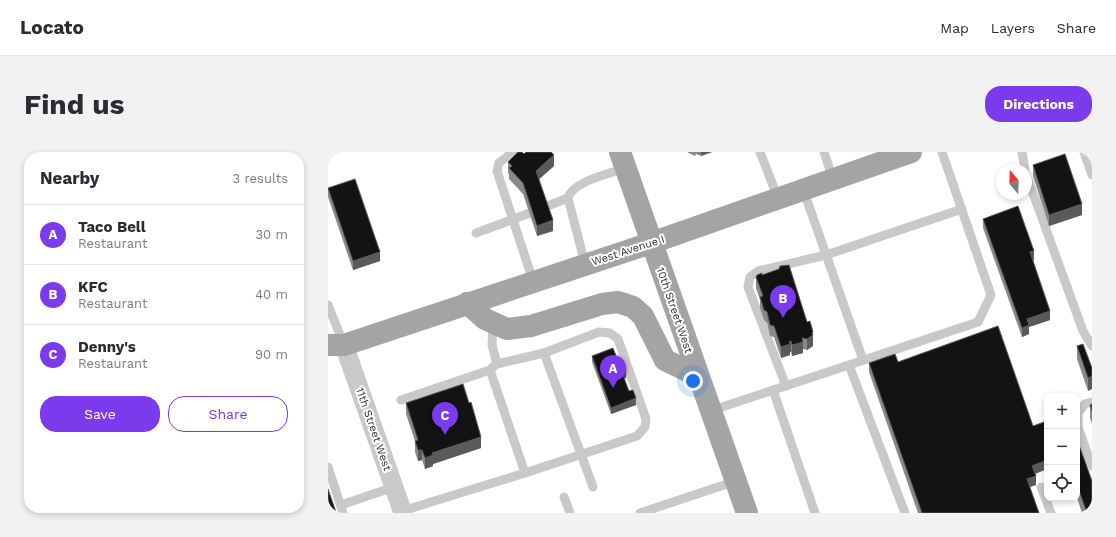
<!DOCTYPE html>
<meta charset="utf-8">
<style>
:root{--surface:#fff;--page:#f2f2f3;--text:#2b2b33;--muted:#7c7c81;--line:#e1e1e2;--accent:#7c3aed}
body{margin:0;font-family:"Work Sans",sans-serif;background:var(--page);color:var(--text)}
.controls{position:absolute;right:12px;bottom:12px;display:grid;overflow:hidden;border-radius:8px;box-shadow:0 2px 6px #0003}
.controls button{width:36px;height:36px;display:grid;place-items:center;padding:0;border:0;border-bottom:1px solid var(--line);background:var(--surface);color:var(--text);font:20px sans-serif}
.compass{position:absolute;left:668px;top:12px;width:36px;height:36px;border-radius:50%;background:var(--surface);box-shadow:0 2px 6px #0003;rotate:341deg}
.you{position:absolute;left:365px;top:229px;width:14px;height:14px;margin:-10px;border:3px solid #fff;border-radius:50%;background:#1a73e8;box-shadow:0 0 0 6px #1a73e833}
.badge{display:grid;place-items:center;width:26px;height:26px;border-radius:50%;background:var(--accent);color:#fff;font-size:13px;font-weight:700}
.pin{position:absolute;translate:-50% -33px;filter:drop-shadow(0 1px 2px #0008)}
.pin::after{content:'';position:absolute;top:21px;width:14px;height:12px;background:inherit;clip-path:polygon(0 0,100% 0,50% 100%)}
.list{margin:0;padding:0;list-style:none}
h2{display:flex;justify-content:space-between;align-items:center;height:52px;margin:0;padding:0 16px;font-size:17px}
h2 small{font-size:13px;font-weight:400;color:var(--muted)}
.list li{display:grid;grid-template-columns:26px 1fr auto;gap:12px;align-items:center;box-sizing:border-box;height:60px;padding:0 16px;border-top:1px solid var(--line)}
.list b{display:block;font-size:15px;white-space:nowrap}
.list p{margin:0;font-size:13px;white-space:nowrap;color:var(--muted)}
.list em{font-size:13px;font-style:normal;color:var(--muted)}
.actions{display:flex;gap:8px;padding:12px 16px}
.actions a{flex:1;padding:9px 0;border:1px solid var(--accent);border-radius:16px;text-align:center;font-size:14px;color:var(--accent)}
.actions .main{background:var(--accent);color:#fff}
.icon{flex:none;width:22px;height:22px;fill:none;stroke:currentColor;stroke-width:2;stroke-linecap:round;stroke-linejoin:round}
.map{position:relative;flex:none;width:764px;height:361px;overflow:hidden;border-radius:16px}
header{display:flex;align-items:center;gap:24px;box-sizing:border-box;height:56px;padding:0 20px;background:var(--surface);border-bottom:1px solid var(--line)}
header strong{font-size:19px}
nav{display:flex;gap:22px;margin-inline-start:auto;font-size:14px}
.intro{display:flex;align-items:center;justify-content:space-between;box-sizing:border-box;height:96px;padding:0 24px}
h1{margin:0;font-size:28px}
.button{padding:10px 18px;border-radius:16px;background:var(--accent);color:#fff;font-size:14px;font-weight:700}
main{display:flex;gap:24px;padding:0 24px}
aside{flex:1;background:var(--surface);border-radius:16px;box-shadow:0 2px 6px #0003}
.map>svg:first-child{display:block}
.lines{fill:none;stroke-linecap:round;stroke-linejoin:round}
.lane{stroke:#c9c9c9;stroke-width:9}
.street{stroke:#c9c9c9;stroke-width:19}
.primary{stroke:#a4a4a4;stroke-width:22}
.wall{fill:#898989}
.shaded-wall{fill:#5a5a5a}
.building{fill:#131313;stroke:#5a5a5a}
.labels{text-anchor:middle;stroke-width:4;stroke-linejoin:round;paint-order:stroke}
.street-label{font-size:11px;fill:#2c2c2c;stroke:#fff}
</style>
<header>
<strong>Locato</strong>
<nav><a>Map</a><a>Layers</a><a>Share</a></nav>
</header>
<div class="intro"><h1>Find us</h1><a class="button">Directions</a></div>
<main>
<aside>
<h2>Nearby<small>3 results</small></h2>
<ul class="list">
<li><span class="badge">A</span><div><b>Taco Bell</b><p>Restaurant</p></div><em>30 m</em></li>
<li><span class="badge">B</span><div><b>KFC</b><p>Restaurant</p></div><em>40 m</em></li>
<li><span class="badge">C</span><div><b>Denny's</b><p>Restaurant</p></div><em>90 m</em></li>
</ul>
<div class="actions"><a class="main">Save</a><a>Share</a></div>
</aside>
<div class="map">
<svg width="764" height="361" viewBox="0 0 764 361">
<rect width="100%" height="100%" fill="#fff"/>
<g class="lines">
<g class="lane">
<path d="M185,0l-14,11 -2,8 36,110"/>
<path d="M432,0l18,46"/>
<path d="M496,0l9,27"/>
<path d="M694,0l3,18"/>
<path d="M756,0l8,23"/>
<path d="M698,22l57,157 9,15"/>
<path d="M475,37l60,171"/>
<path d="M217,55l23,-9"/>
<path d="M148,81l54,-20"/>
<path d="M257,112l-17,-66c5,-17 41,-24 57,-30"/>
<path d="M0,153l16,40"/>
<path d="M165,172l-1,21 5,19 47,-11 49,134"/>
<path d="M458,234l-38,-99 2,-10 8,-6 68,-16 136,-46"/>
<path d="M445,238l42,123"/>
<path d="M73,248l89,-30 4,-4"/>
<path d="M764,250l-7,2 -7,9v14l14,39"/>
<path d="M382,259l139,-46"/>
<path d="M0,315l15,46"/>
<path d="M197,321l112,-37 8,-9 1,-8 -28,-80 -8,-6 -11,-1 -55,21"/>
<path d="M713,335l10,26"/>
<path d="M236,345l6,16"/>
<path d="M13,353l53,-18"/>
<path d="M74,359l123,-38 -35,-103"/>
<path d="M312,361l96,-32"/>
<path d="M577,361l-56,-148 129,-43 13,-27 -49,-143"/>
</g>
<path class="street" d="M16,193l59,168"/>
<g class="primary">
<path d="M292,0l127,361"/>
<path d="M139,151l18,16 22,10 24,-3 71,-22 16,-2 15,5 10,9 22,44 33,16"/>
<path d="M0,193h16l307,-102 260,-91"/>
</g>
</g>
<g class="wall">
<path d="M359,0h25l-11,4 -5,-2 -1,2z"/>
<path d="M196,2l30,12 -15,13 14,52 -16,5 -14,-42 -14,-15v-5l-1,-1v-11z"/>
<path d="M705,13l49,50 -33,11 -16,-50z"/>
<path d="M0,36l52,73 -27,9 -25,-73z"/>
<path d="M655,67l51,41 -1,1 17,59 -21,7v7l-7,3 -39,-109z"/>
<path d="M434,123l51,68v3l-6,4 -4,-1v4l-11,3 -1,-4h-1v3l-9,3 -7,-21 -4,-1 -3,-13 -3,-3 -4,-12v-8l-4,-12v-11z"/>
<path d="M749,194l15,22 -4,23 -11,-32z"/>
<path d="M264,204l26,5 8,17 -2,1 5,12 7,14 -25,9 -19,-52z"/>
<path d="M570,210l135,64 14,-5v48l-12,5 1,11 -6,2 9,26h-121l-49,-141v-9z"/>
<path d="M78,251l75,45 -48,16v2l-8,3 -3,-9 -4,1 -3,-9v-11l-9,-27z"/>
<path d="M764,252v20l-2,-6v-13z"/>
<path d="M749,287l15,74h-10l-5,-15z"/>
</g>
<g class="shaded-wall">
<path d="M373,0h11l-11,4z"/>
<path d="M226,3v11l-18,16v-11z"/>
<path d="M754,52v11l-33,11v-11z"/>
<path d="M225,68v11l-16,5v-10z"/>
<path d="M706,99v9l-4,2v-10z"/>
<path d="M52,100v9l-27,9v-9z"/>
<path d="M722,159v9l-21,7v7l-7,3v-9l5,-9z"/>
<path d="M485,180v14l-6,4v-11l5,-6z"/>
<path d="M463,189v11h-1v3l-9,3v-11z"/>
<path d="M475,190v11l-11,3v-11z"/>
<path d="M298,219v7l-4,1v-6z"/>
<path d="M764,224v13l-4,2v-13z"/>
<path d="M308,246v7l-25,9v-6z"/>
<path d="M153,285v11l-48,16v2l-8,3v-11l7,-5z"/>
<path d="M90,298h4v10l-4,1z"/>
<path d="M719,308v9l-15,6v-9z"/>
<path d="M708,324v9l-9,3v-9z"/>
</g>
<g class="building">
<path d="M190,0h4l2,2 2,-2h25l3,3 -18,16 17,49 -16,6 -14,-43 -14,-15 3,-2 -4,-4z"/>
<path d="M737,2l17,50 -33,11 -16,-50z"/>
<path d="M27,27l25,73 -27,9 -25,-73z"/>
<path d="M690,54l16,45 -4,1 20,59 -23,8 2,6 -7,3 -39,-109z"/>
<path d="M461,113l18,57 3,-1 3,11 -1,1 1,2 -6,4 -5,-1 1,4 -11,3 -1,-4 -2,1 1,2 -9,3 -7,-21 -4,-1 -3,-13 -3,-2 -4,-13 3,-1 -7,-19 1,-2 5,-2v2l17,-6 1,-3z"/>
<path d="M670,174l35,100 14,-5v39l-15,6 4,10 -9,3 12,34h-117l-53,-150 26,-9 3,8z"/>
<path d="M755,192l9,24v8l-4,2 -11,-32z"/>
<path d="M285,196l5,13 4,-1 4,11 -4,2 7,18 4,-1 3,8 -25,10 -19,-52z"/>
<path d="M135,232l6,19 2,-1 10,35 -49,16 1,2 -8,3 -3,-8h-4l-3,-9 3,-1 -12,-37z"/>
<path d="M764,252v7l-2,-6z"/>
<path d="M749,287l15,42v32h-5l-10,-28z"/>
<path d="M0,337l8,23 -3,1h-5z"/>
</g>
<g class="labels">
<g class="street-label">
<text transform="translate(300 98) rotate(-18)" y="4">West Avenue I</text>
<text transform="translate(347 158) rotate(71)" y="4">10th Street West</text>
<text transform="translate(46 277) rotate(71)" y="4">11th Street West</text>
</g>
</g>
</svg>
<div class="controls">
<button>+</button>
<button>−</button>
<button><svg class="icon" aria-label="locate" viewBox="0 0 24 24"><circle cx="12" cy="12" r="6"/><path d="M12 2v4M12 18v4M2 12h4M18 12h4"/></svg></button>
</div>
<svg class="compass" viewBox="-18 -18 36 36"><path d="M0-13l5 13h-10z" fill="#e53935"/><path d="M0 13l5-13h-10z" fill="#7c7c81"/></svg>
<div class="you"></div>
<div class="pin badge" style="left:285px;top:236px">A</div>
<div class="pin badge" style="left:455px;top:166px">B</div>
<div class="pin badge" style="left:117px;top:283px">C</div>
</div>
</main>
